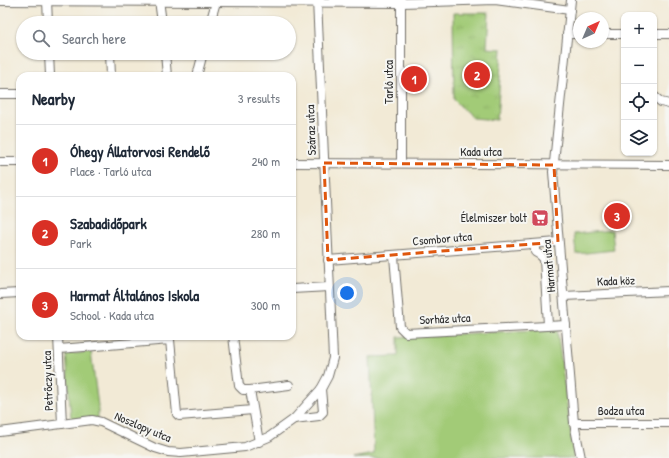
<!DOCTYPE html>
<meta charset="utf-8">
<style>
:root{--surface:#fff;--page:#f2f2f3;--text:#1f2937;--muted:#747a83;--line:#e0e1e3;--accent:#d93025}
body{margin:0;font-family:"Patrick Hand",sans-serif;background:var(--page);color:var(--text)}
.controls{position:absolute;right:12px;top:12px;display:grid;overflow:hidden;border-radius:8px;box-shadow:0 1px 3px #0004}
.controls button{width:36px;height:36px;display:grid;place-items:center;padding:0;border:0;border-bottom:1px solid var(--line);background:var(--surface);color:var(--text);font:20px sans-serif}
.compass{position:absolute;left:573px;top:12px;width:36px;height:36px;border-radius:50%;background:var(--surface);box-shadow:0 1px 3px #0004;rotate:44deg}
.you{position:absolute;left:347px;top:293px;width:14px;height:14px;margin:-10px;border:3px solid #fff;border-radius:50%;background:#1a73e8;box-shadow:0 0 0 6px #1a73e833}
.badge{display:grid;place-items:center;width:26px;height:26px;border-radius:50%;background:var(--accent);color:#fff;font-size:13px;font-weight:700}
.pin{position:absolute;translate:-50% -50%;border:2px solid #fff;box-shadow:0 1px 4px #0006}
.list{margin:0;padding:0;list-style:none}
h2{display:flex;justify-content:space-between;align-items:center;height:52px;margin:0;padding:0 16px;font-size:17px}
h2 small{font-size:13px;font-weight:400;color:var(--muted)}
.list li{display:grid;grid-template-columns:26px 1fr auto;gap:12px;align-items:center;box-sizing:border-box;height:72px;padding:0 16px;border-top:1px solid var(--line)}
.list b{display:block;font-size:15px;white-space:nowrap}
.list p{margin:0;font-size:13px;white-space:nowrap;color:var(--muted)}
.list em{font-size:13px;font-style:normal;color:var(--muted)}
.icon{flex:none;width:22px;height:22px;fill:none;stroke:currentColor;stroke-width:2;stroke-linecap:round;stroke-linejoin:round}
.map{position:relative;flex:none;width:669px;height:458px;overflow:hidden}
.search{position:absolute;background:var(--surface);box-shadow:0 1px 3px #0004;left:16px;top:16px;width:280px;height:44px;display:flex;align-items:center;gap:10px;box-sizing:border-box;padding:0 14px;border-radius:22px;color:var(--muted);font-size:15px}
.panel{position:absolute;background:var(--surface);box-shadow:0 1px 3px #0004;left:16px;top:72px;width:280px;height:268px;border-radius:12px}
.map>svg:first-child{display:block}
.green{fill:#a2cb77;stroke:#667b51}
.park{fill:url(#park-tufts);stroke:#667b51}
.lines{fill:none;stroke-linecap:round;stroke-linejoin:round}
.minor-casing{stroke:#716e67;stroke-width:10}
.minor{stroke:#fff;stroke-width:8}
.marked{fill:none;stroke:#df570e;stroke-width:3;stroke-dasharray:8 5;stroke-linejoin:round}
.labels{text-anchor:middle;stroke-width:4;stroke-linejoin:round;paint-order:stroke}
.street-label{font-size:12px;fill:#2b2b2b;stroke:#f6f6f2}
.poi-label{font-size:12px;fill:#2b2b2b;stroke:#f6f6f2;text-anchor:end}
</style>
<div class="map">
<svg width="669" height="458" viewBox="0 0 669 458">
<defs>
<pattern id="park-tufts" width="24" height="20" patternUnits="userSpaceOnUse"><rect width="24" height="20" fill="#a2cb77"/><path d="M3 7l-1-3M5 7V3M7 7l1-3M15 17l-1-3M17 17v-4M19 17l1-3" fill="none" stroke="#8cae67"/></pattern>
</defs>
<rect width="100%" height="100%" fill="#f6f6f2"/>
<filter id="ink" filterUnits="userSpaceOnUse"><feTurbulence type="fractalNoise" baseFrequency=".025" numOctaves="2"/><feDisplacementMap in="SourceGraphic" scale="8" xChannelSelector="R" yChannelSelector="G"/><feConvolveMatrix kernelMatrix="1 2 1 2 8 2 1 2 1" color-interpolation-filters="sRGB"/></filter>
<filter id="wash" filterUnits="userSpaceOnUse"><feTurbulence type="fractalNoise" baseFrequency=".012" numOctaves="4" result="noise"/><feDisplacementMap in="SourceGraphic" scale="16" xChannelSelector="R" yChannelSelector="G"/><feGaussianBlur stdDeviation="0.9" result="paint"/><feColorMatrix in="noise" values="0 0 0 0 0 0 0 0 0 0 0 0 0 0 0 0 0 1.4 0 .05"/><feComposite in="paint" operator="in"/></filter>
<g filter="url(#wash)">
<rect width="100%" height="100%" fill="#f2ead6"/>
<g class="green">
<path d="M612,230l2,20 -38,4 -2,-20z"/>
<path d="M557,329l17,129h-221l21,-4 -4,-97 28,-1v-19z"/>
<path d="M91,352l7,54v12l-27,1 -5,-65z"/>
</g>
<path class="park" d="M453,13h36l-2,35 15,1 -5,71 -24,-2 -19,-18z"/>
</g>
<g filter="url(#ink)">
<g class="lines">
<g class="minor-casing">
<g id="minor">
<path d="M47,0l1,23"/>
<path d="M159,0l3,23"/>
<path d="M571,0l-18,172 21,251 7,35"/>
<path d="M0,1l402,2 93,-3 75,10"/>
<path d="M210,23l6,-21"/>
<path d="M567,34h12"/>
<path d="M603,34h21"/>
<path d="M654,34h15"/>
<path d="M49,53l1,23"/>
<path d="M110,53l1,23"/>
<path d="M165,53l2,23"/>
<path d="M197,76l6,-23"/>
<path d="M0,94h20"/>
<path d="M654,96l7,6 8,2"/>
<path d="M0,162h20"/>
<path d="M292,163l377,2"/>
<path d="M401,163v-163"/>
<path d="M535,244v8l5,3 4,4 4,66"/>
<path d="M394,256l6,71 6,6 160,-8"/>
<path d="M328,260l230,-18"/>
<path d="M292,289l37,-2"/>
<path d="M0,294l20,-1"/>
<path d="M564,296l105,-5"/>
<path d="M58,336l4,88"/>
<path d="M233,336l6,50 4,4h7l9,52"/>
<path d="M59,349l111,-9 7,74 2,2 74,-6"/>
<path d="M250,390l39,-5"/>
<path d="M294,419l25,-3 4,-4 -2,-23"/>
<path d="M574,423h95"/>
<path d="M0,432l92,-12 9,2 54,26 13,4 13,1 64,-6 24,-10 25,-18 27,-30 7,-13 5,-18 -16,-358"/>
</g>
</g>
<use href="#minor" class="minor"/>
</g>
</g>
<path class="marked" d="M324,163l230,2 4,77 -230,18z"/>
<defs>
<g id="supermarket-square" transform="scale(0.9)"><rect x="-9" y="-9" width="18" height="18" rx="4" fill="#d1495b" stroke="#f6f6f2"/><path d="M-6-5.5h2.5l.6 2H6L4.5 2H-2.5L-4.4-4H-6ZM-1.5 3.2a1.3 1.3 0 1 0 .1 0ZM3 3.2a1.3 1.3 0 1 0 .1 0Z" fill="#fff"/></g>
</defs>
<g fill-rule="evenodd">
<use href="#supermarket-square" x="540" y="218"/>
</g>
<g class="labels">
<g class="street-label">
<text transform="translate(389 82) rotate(-90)" y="4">Tarló utca</text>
<text transform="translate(311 130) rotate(-92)" y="4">Száraz utca</text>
<text x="481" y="156">Kada utca</text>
<text transform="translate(442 239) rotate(-5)" y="4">Csombor utca</text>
<text transform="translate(549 266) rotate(-95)" y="4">Harmat utca</text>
<text transform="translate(616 281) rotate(-2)" y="4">Kada köz</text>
<text transform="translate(445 319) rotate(-3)" y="4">Sorház utca</text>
<text transform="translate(48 381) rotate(-92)" y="4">Petrőczy utca</text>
<text x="621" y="415">Bodza utca</text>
<text transform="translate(143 427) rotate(23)" y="4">Noszlopy utca</text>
</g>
<g class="poi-label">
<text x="527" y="222">Élelmiszer bolt</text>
</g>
</g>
</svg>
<div class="controls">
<button>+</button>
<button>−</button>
<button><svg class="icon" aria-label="locate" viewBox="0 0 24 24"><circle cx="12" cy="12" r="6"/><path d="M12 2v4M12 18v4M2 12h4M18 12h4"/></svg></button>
<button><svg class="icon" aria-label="layers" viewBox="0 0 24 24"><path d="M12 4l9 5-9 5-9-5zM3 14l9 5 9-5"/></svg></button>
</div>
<svg class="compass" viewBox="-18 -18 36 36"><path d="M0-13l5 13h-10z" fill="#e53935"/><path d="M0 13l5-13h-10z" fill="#747a83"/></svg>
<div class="you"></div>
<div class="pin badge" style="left:414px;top:79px">1</div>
<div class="pin badge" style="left:477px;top:75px">2</div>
<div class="pin badge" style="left:617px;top:216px">3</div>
<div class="search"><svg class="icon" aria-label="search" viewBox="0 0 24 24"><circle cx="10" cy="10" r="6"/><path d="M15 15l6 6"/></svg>Search here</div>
<section class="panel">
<h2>Nearby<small>3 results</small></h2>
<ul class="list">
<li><span class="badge">1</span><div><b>Óhegy Állatorvosi Rendelő</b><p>Place · Tarló utca</p></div><em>240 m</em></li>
<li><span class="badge">2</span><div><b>Szabadidőpark</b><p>Park</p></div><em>280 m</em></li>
<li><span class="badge">3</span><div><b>Harmat Általános Iskola</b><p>School · Kada utca</p></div><em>300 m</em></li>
</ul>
</section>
</div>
